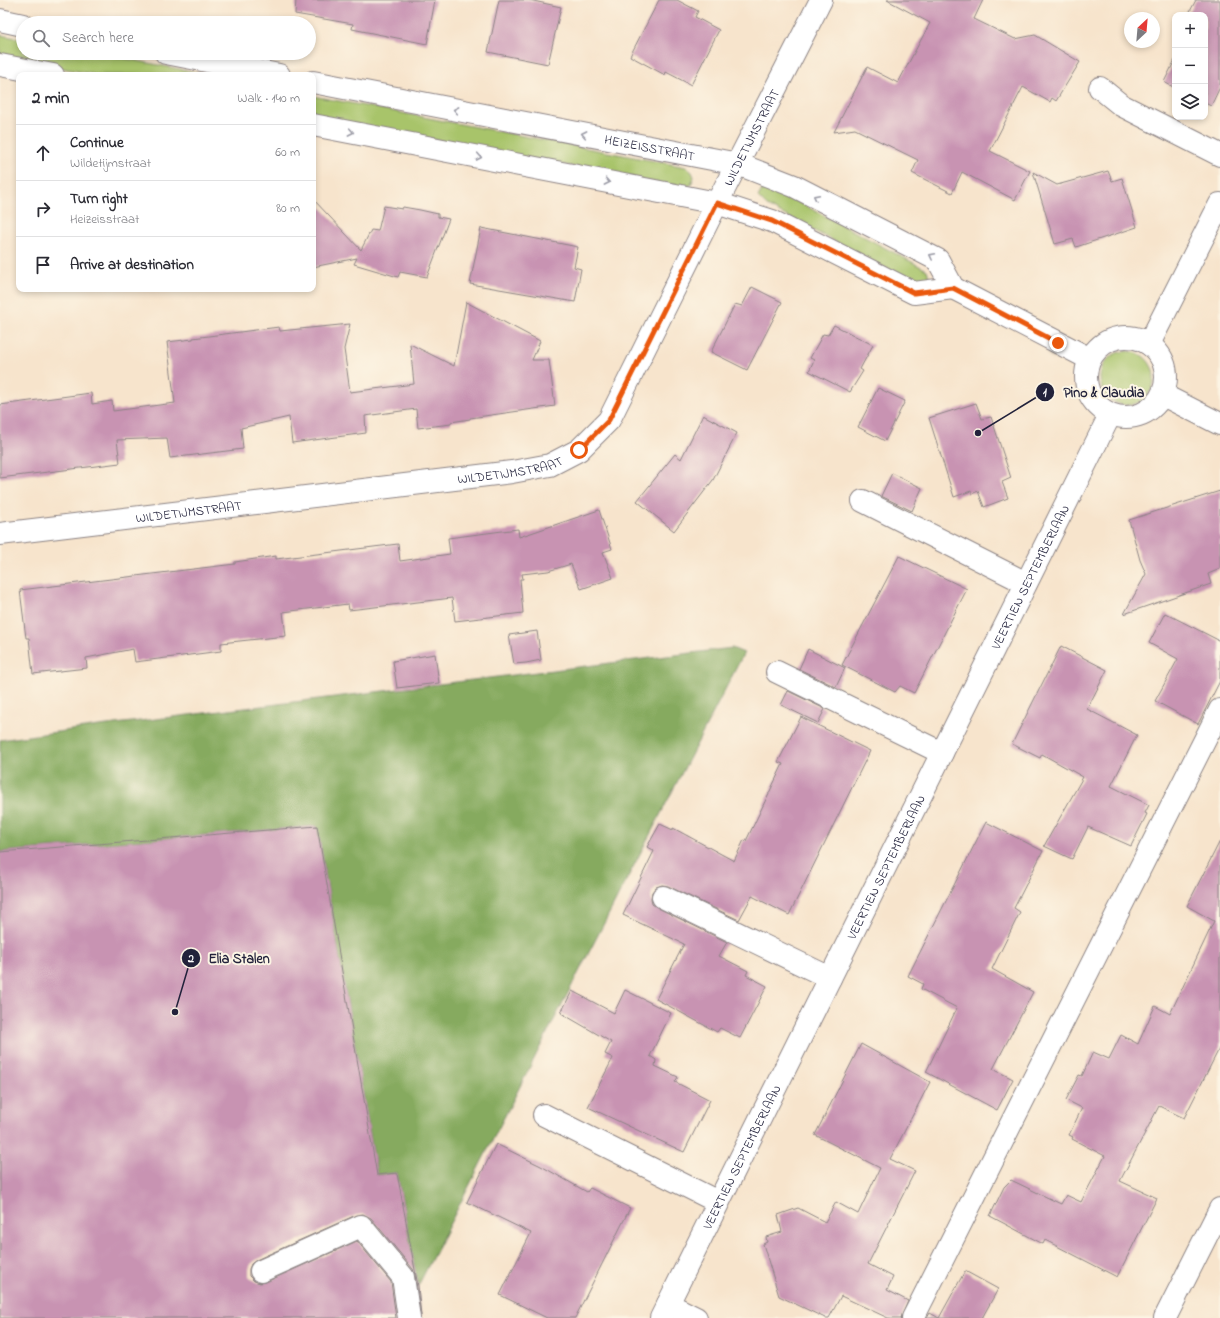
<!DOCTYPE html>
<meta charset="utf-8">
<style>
:root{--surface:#fff;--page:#f7f7f7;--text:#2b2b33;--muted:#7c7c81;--line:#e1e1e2}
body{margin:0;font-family:"Indie Flower",sans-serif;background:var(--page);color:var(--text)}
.controls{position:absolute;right:12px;top:12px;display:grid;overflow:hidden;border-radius:8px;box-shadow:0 2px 6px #0003}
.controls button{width:36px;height:36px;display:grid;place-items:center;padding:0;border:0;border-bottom:1px solid var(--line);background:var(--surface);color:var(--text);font:20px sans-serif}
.compass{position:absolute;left:1124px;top:12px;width:36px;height:36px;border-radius:50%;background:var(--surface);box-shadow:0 2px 6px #0003;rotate:26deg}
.stop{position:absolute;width:12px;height:12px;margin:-9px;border:3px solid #ea580c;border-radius:50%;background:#fff}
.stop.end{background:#ea580c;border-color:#fff;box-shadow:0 1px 4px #0008}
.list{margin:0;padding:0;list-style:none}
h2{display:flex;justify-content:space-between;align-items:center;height:52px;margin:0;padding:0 16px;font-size:17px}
h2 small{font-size:13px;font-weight:400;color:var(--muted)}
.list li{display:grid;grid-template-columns:26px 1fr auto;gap:12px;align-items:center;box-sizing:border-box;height:56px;padding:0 16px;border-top:1px solid var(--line)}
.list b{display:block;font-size:15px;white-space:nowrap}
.list p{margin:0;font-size:13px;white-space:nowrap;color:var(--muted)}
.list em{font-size:13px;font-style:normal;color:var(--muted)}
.icon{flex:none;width:22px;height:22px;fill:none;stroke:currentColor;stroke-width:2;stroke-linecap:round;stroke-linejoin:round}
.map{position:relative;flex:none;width:1220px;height:1318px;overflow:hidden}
.search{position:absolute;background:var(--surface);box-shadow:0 2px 6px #0003;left:16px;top:16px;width:300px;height:44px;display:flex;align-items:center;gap:10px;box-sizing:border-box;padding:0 14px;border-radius:22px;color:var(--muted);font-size:15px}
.panel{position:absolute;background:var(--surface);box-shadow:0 2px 6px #0003;left:16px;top:72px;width:300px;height:220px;border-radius:8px}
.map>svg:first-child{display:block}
.green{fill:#a8c46b;stroke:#657353}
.forest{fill:#86aa5f;stroke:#54664d}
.building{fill:#c893b2}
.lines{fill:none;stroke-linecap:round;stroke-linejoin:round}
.minor-casing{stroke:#8c8384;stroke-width:24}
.minor{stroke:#fff;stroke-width:22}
.oneway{stroke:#9c9ca7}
.route{stroke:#ea580c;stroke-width:5}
.labels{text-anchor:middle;stroke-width:4;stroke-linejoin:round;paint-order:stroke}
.street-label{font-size:13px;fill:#22223b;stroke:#fcf5e5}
.leader{fill:none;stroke:#22223b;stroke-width:1.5}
.callout-dot{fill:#22223b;stroke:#fcf5e5;stroke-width:1.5}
.mark-label{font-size:12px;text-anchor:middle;font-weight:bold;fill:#fff}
.callout-label{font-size:14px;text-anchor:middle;font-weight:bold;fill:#22223b;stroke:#fcf5e5;stroke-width:4;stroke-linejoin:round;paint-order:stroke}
</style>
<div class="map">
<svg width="1220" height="1318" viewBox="0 0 1220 1318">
<rect width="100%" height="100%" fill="#fcf5e5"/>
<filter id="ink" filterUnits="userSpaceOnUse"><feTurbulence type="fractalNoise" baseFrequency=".025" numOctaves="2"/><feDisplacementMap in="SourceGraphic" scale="8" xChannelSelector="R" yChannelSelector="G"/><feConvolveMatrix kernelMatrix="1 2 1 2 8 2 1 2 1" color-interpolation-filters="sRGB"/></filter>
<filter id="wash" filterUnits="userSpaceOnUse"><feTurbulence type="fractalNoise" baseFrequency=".012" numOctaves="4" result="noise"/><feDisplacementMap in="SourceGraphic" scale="16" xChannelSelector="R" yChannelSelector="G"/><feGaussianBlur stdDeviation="0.9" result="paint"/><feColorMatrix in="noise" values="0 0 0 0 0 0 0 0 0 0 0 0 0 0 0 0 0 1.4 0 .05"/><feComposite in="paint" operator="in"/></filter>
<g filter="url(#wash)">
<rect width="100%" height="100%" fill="#f7e4cc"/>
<g class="green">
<path d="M0,35l23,4v14h73l115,22h-114l-97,-19z"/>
<path d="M313,96l373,71 6,5 2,5 -3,8 -8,3 -370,-72z"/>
<path d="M770,187l157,83 2,7 -5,6 -6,2 -151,-79 -9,-9 4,-7z"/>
<circle cx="1127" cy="378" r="27"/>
</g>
<path class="forest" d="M732,648l12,5 -191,369 -135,264 -21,-113 -20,2 -60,-349 -317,26v-112l99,-14z"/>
<g id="blocks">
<g class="building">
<path d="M296,0h139l-8,44 -75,-15 1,-5 -58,-10z"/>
<path d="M499,0h30l32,7 -13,57 -60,-12z"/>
<path d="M659,0h18l21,11 -3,6 24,13 -28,55 -25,-13 -1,3 -35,-19z"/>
<path d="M887,0h96l-9,19 41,20 20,-4 45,27 -24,39 -4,-3 -2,4 -27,-15 -33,64 40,20 -15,29 -53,-28 -10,21 -40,-20 6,-13 -63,-31 -21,3 33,-65 31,16 32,-60z"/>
<path d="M1196,0h24v87l-9,19 -6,-3v-88h-17z"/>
<path d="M1175,60v28l-11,-6z"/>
<path d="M1108,171l4,10 10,-3 15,49 -61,20 -3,-8 -18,5 -22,-72 24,13z"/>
<path d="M313,199l48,51 10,-20 7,1 6,-25 18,3 1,-2 17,3 18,4v3l11,2 -22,58 -27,-5 -2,5 -44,-13 3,-6 -44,9z"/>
<path d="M481,228l97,19 -4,20 7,2 -6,33 -105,-18z"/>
<path d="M752,287l30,15 -35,68 -36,-18 24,-48 7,2z"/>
<path d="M466,302l74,39 -8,19h17l6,46 -85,12v1l-19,3v2l-33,4 -2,-19 -51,7 1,17 -74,10 -3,-26 -48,11 2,21 -73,9 -3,-20 -50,2 3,23 -120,15v-73l91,-12 1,11 20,-3 1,10 62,-8 -8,-61 26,-3v-1l86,-11 1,4 70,-7 -6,25 6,43 64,-8 -4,-40 44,22z"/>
<path d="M834,325l39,20 -13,24 3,2 -13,21 -41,-21 5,-11 -4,-2 13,-24 5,1z"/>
<path d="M878,388l27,13 -20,40 -27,-14z"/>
<path d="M976,403l6,16 9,-2 20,61 -9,4 6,16 -24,9 -6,-16 -6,3 -1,-3 -17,6 -25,-79z"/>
<path d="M703,415l34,18 -24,47 -39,51 -37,-30 38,-47 6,5z"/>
<path d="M892,473l30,15 -10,23 -31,-15z"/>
<path d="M1220,491v78l-12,5 3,10 -87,30 22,-40 -6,-14 -11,-40z"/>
<path d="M599,510l13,39 -9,3 10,26 -32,11 -10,-25 -23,7 -26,3 1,5h-3l3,34 -68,8 -3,-23 -103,12 -1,-6 -65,8 3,24 -65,7v8l-86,11 -2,-13 -47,9 1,10 -54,6 -4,-36h-3l-6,-48 215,-26v-2l41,-6v3l122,-15 2,17 50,-7 -2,-16 70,-9 1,8z"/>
<path d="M899,556l68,33 -53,104 -14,-7 -5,6 -53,-27z"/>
<path d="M1165,613l55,28v40l-22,43 -43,-23 23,-42 -29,-16z"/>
<path d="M537,631l4,29 -15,3 -12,1 -5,-29z"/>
<path d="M1061,646l46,24 -20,39 50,26 -26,51 38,19 -4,8 2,1 -16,32 -43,-19 -16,32 -28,-13 39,-69 -41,-23 -2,4 -28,-14z"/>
<path d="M808,649l37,19 -9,19 -37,-18z"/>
<path d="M435,654l4,29 -42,5 -4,-27z"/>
<path d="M788,691l37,18 -7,14 -37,-18z"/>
<path d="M801,717l69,34 -81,164 -37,-19 -13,24 -71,-34 -6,-1 -6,2 -4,5 -1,6 1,6 6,4 69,34 -8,14 29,15 -2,4 21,11 -27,52 -20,-10 -3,4 -61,-33 28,-55 -61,-29 31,-64 -7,-4 13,-23 13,6v-2l61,33 10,-21 2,1 37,-77 -5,-2z"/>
<path d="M986,822l57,29 -29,57 6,4 -28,57 41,23 -40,77 20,10 -16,31 -71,-38 31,-64 -36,-19 2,-5 -15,-8z"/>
<path d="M317,826l60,349 20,-2 21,113 3,30 -6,-41 -2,-6 -42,-51 -8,-4 -7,1 -100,45 -5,4 -2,5v7l5,5 6,2 6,-1 91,-41 34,41 5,36h-396v-466z"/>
<path d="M1220,841v206l-36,71 -25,-12 -39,75 37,17 -40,79 -72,-37 -2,4 -53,-28 14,-29 7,-7 50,24 5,-9 15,7 24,-46 -33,-17 1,-2 -4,-2 13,-27 -16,-8 13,-25 3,1 11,-24 16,7 12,-24 17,9 17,-38 15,8 44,-93 -27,-15z"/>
<path d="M625,990l46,23 -21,43 6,4 -1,6 23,11 -3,5 35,18 -26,52 -96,-45 25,-49 -8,-4 6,-12 -50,-29 11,-22 42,22z"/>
<path d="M861,1044l69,38 -40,77 25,12 -47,93 25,13 -6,13 21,11 -7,17h-13l-47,-22 -12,22h-4l-46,-22 -16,-52 4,-2 -1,-5 16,-5 -4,-17 20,-7 27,14 11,-20 22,12 22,-46 -65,-33z"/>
<path d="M496,1144l45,22 46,26 3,-4 40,20 -55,110h-28l-47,-23 31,-62 -64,-31z"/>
<path d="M965,1271l33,18 -16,29h-55l3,-5 9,5z"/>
</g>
</g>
</g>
<g filter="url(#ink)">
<use href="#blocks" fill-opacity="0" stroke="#8c8384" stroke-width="1"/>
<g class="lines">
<g class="minor-casing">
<g id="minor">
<path d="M0,20l23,5"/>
<path d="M166,53l113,22"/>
<path d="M0,65l53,10"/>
<path id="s1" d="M313,82l425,82 56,22 144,74 15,28 137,71"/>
<path d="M1100,88l21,17 99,50"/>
<path d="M313,125l404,78 55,18 142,72 39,-5"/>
<circle cx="1126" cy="377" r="40"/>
<path d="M1149,344l71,-140"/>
<path d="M1163,395l57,29"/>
<path d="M863,501l163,82"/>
<path id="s2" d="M0,534l512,-62 38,-7 29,-15 30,-30 108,-217 104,-203"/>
<path d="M777,672l165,81"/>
<path d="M663,897l167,81"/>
<path d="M544,1115l174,87"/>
<path d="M261,1271l100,-45 42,51 6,41"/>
<path d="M668,1304l28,14"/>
<path id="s3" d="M661,1318l449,-903"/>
<path d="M913,1318l307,-608"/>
<path d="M1165,1318l55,-109"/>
</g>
</g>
<use href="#minor" class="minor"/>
</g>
<defs><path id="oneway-chevron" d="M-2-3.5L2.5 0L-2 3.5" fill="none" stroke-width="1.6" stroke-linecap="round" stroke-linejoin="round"/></defs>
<g class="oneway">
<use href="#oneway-chevron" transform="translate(456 110) rotate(-169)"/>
<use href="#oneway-chevron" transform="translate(351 132) rotate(11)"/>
<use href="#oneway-chevron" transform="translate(584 134) rotate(-169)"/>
<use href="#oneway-chevron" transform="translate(479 157) rotate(11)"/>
<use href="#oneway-chevron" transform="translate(607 182) rotate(11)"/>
<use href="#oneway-chevron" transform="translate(816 197) rotate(-153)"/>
<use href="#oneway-chevron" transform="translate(932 256) rotate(-153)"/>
</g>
</g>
<g class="lines" filter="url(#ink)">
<path class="route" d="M579,450l30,-30 108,-217 55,18 142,72 39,-5 105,55"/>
</g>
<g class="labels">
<g class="street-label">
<text dy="5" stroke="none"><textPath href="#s2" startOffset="946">WILDETIJMSTRAAT</textPath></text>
<text dy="5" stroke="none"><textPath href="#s1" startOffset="343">HEIZEISSTRAAT</textPath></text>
<text dy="5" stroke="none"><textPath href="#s2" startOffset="514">WILDETIJMSTRAAT</textPath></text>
<text dy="5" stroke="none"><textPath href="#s2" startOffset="190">WILDETIJMSTRAAT</textPath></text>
<text dy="5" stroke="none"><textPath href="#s3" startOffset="828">VEERTIEN SEPTEMBERLAAN</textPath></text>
<text dy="5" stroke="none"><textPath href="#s3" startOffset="504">VEERTIEN SEPTEMBERLAAN</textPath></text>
<text dy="5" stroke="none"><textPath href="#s3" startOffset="180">VEERTIEN SEPTEMBERLAAN</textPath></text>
</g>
</g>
<path class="leader" d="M978 433L1045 392M175 1012L191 958"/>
<g class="callout-dot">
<circle cx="978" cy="433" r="4"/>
<circle cx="175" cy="1012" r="4"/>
<circle cx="1045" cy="392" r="10"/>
<circle cx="191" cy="958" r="10"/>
</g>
<g class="mark-label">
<text x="1045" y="396">1</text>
<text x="191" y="962">2</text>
</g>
<g class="callout-label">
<text x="1104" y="397">Pino &amp; Claudia</text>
<text x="239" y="963">Elia Stalen</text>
</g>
</svg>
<div class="controls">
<button>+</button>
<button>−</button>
<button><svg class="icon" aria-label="layers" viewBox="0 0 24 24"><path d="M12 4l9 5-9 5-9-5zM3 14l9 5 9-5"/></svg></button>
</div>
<svg class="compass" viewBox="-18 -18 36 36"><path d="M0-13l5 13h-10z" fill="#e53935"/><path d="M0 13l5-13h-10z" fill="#7c7c81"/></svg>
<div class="stop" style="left:579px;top:450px"></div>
<div class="stop end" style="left:1058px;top:343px"></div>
<div class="search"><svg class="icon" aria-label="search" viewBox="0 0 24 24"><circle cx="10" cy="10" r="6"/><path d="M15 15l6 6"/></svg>Search here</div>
<section class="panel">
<h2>2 min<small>Walk · 140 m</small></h2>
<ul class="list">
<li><svg class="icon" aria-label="ahead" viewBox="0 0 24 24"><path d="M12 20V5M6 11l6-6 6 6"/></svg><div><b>Continue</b><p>Wildetijmstraat</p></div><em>60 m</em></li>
<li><svg class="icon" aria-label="right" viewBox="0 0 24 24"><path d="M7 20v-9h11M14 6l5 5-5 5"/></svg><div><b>Turn right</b><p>Heizeisstraat</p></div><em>80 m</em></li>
<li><svg class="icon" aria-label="arrive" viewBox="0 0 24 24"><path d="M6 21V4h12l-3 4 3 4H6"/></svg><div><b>Arrive at destination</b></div></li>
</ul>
</section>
</div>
